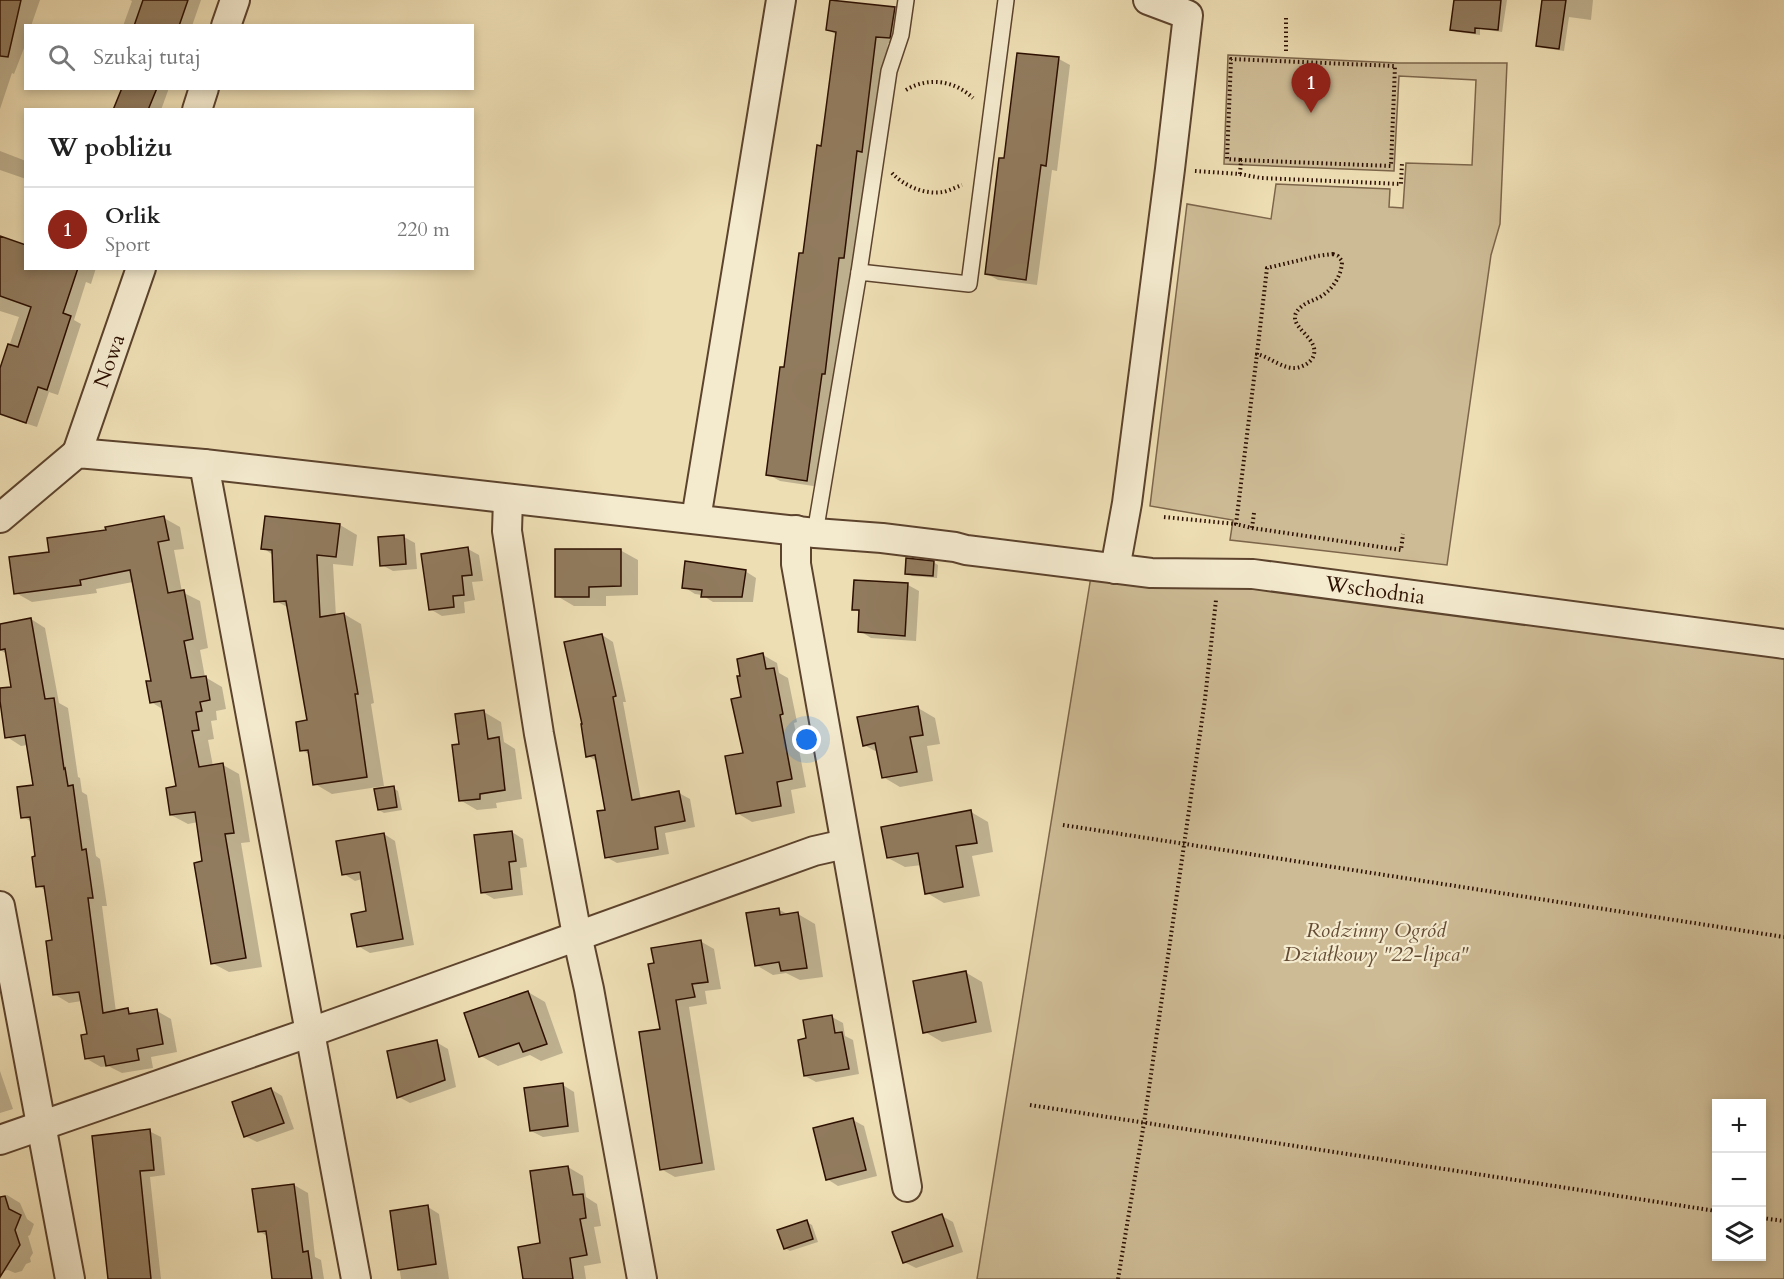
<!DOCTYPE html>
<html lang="pl">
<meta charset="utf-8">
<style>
:root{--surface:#fff;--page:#f2f2f2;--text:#222;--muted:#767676;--line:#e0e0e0;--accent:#8f2418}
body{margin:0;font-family:Cardo,serif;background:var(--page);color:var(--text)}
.controls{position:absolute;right:18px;bottom:18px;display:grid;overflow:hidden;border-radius:0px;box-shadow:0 3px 9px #0003}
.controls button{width:54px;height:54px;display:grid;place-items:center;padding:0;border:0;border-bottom:2px solid var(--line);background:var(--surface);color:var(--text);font:30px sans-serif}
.you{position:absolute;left:807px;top:740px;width:21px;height:21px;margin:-15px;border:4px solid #fff;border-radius:50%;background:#1a73e8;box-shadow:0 0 0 9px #1a73e833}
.badge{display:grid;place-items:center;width:39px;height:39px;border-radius:50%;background:var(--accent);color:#fff;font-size:20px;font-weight:700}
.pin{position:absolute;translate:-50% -50px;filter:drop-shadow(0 2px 3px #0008)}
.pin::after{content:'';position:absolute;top:32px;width:21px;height:18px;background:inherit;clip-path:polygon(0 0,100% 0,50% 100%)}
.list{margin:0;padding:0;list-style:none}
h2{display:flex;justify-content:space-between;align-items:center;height:78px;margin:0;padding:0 24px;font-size:26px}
h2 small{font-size:20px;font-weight:400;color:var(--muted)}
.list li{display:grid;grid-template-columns:39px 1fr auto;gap:18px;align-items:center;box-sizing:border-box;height:84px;padding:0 24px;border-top:2px solid var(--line)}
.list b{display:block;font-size:22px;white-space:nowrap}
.list p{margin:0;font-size:20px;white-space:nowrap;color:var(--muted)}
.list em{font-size:20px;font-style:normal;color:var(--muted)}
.icon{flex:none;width:33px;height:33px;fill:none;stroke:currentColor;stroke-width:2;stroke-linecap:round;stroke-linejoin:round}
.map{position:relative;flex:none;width:1784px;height:1279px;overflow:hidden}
.search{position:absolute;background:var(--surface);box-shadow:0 3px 9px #0003;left:24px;top:24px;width:450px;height:66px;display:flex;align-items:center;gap:15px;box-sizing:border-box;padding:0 21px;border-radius:0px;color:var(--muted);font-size:22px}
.panel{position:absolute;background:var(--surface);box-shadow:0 3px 9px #0003;left:24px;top:108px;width:450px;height:162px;border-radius:0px}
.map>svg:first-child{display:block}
.green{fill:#cdbb95;stroke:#7c654a;stroke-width:1.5;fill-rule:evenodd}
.shadow{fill:#0003}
.building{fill:#917b5e;stroke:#2c0f00;stroke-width:1.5}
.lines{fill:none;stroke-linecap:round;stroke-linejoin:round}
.lane-casing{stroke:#5c432d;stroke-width:18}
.street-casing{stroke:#5c432d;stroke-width:32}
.path{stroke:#2c0f00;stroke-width:4;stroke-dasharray:1.5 3;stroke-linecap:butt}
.lane{stroke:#f4eace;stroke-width:15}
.street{stroke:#f4eace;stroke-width:28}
.labels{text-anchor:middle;stroke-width:4.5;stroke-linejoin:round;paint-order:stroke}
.street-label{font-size:21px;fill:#2c0f00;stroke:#f4eace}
.park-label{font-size:21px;font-style:italic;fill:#644b34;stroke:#f4eace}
</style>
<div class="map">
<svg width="1784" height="1279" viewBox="0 0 1784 1279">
<rect width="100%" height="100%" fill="#eedeb4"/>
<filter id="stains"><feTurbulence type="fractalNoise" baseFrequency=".00333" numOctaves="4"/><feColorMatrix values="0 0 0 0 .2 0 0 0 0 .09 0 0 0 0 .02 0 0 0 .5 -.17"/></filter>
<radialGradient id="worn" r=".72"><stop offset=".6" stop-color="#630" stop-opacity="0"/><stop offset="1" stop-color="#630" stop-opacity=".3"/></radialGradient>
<g class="green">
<path d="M1228,55l170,8h109l-7,161 -9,31 -44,310 -217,-25 3,-20 -83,-14 37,-302 84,15 5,-35 114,5 -1,18 14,1 3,-45 66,2 4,-85 -77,-4 -5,95 -170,-7z"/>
<path d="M1093,564l691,92v623h-807zM1716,1104h46v152h-46z"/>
</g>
<g class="shadow">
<path d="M0,0h40l-9,26h-5v17l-12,31 -2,-1 -12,36z"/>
<path d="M130,0h71l-9,26h-69l9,-25z"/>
<path d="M1455,0h52l-5,32 -22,-3v6l-23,-3 -6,-3z"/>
<path d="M1544,0h49l-2,20 -22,-3 -5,34 -21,-3 -5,-3z"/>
<path d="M895,9l12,7 -5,28 -14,-1 -14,115 -18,106h-4l-15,116 -17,107 -40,-6 -13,-7 55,-327 15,-112 -9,-5z"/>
<path d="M1019,54l40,5 11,6 -13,106 -5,-1 -15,115 -39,-5 -11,-6 19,-114z"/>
<path d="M128,88h41l-8,22h-46z"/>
<path d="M0,151l26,10v18l-26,-9z"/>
<path d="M0,250l26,18h70l-5,16 -5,-2 -12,38 7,4 -23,71 -9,-3 -12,35 -37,-12v-42l19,-56 -19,-6z"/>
<path d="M164,518l16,9 4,22 -10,1 8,42 18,9 8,47 -8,2 5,27 17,10 4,22 -10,2 1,9 -6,1 3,18 -6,1 5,26 10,-1 16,9 11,68 -9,1 21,124 -33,5 -17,-9 -8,-100 -6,-41 -10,2 -17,-9 7,-27 -14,-78 -13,-8 2,-20 -20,-100 -37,7 1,4 -65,9 -16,-9 35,-40 57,-21z"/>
<path d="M266,518l74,7 17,10 -4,31 -20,-2 3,52 8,-2 17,10 13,79 -3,1 13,82 -52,8 -17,-10 -5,-29 -8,-5 6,-29 -19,-113 -13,-7 -3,-46 -10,-7z"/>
<path d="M404,537l11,6 2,26 -24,2 -11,-6z"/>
<path d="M468,549l11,6 4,26 -11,1 3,18 -11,2 1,11 -23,3 -12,-7z"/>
<path d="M620,550l18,10v35l-32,1v10h-32l-17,-10z"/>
<path d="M933,562l5,3 -1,13 -25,-2 -5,-3z"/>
<path d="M745,571l11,7 -3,24h-40l-11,-7 -7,-1 -11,-7z"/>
<path d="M856,582l52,3 11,6 -3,50 -45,-3 -11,-7 1,-18 -7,-4z"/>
<path d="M31,619l14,9 14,75 9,5 10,69 2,1 2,14 5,3 9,61 4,3 7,47h-5l14,106 12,-2 8,4 21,-3 14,8 6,33 -26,5 2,11 -31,5 -14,-7 -7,1 -14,-8 1,-24 -6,-34 -13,2 -15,-9v-53l-7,-50 -9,-5 -1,-28 -5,-36 -9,-5 11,-31 -6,-41 -7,1 -14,-9 -7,-47 13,-2 -6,-34 -7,-4v-25z"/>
<path d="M602,635l11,7 13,60h-3l18,98 38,-7 11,6 5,28 -30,6 4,21 -52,9 -11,-6 1,-46 -9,-49 -10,-6z"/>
<path d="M763,655l14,8 2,10 9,5 9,44 -3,1 12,64 -15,3 4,23 -43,9 -15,-9 7,-59 -1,-56z"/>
<path d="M918,708l17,10 5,26 -13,2 6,35 -33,6 -17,-10 -4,-24 -15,-8z"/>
<path d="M484,712l17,10 3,20 11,7 7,50 -26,4 1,5 -20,2 -17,-10v-55z"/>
<path d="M393,788l5,3 4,19 -18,3 -5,-3z"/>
<path d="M971,812l17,10 5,30 -21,4 8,40 -36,7 -17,-10 -5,-28 -17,2 -17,-9z"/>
<path d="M512,832l11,7 4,28 -7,1 3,27 -29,4 -12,-7z"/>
<path d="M384,834l11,7 19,104 -44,8 -12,-7 10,-34 -6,-33 -7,2 -11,-7z"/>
<path d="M778,909l11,6 9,-1 17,10 8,53 -23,3 -14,-7 -13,2 -17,-10z"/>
<path d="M700,941l14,8 7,40 -16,2 2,13 -18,3 26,163 -40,7 -14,-8v-139z"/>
<path d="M965,972l17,10 10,50 -50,10 -17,-10z"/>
<path d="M528,992l17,10 18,51 -22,8 -11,-6 -32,11 -17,-10z"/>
<path d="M832,1017l11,6 2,13 8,4 6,34 -43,8 -11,-6 3,-37z"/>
<path d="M436,1042l12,7 8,38 -46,16 -11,-6z"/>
<path d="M0,1071l13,38 -13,4z"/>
<path d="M563,1085l11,7 5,40 -36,5 -12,-6z"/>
<path d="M271,1089l11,7 12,33 -37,13 -12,-6z"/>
<path d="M853,1120l11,6 13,50 -39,10 -11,-7z"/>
<path d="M149,1131l12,6 4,38 -15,2 11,102h-52z"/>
<path d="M568,1167l15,9 3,21 11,7 4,22 -7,1 7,36 -17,3 2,13h-61l16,-35z"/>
<path d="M294,1185l14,8 7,64 6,3 3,19h-51l-6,-43 -8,-5z"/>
<path d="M7,1195l13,8 7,16 7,5 -4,11 -2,1 5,17 -3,5 1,4 -5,2 -4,7 -7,2 -7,-3 -8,2v-74z"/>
<path d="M428,1207l11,7 10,65h-48l-10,-67z"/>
<path d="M942,1216l11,6 10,30 -47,16 -12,-6z"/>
<path d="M807,1222l5,3 6,17 -28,9 -5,-3z"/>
</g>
<g class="building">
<path d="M0,0h21l-13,57 -8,-1z"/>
<path d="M143,0h45l-9,26h-45z"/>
<path d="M830,0l65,7 -5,31 -14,-1 -14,115 -5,-1 -13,107h-5l-14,116h-3l-15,107 -41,-6 14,-108h4l15,-114h4l14,-108 4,1 15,-114 -10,-2z"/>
<path d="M1454,0h47l-3,30 -23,-2v5l-25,-3z"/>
<path d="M1542,0h24l-7,49 -23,-3z"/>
<path d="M1017,53l42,4 -13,109 -5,-1 -15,115 -41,-6 14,-116h5z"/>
<path d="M122,88h35l-9,22h-35z"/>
<path d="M0,236l26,9v23h52l-15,45 8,3 -24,74 -9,-3 -12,36 -26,-9v-46l8,-24 10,3 13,-40 -31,-11z"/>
<path d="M164,516l5,24 -11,2 10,51 16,-3 9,49 -9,2 7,37 15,-2 4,24 -10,2 2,9 -6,1 3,18 -7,1 7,36 24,-4 11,70 -9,1 21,124 -35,6 -17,-101 8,-2 -7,-49 -25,3 -4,-27 10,-2 -15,-85 -11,2 -4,-22h5l-21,-111 -50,10 1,5 -67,9 -5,-37 40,-5 -2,-14 59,-8 -1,-3z"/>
<path d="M265,516l75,8 -4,33 -19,-2 3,62 24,-4 14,81h-3l12,83 -54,8 -5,-35 -8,1 -4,-29 11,-2 -21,-119 -12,1 -2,-52 -11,-1z"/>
<path d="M404,535l2,29 -26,2 -2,-29z"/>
<path d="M468,547l4,28 -10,1 2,19 -11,1 1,11 -25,3 -8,-56z"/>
<path d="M555,549h66v37l-32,1v10h-34z"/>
<path d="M906,558l28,3 -1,15 -28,-2z"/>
<path d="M685,561l61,9 -4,27h-41l1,-7 -20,-2z"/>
<path d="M854,580l54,3 -3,53 -47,-4 1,-22h-7z"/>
<path d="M31,618l14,81 9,-1 10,71 1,-1 3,18 5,-1 9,65 4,-1 7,49h-5l15,115 25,-5 1,6 28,-5 6,35 -26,5 2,11 -33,6 -2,-10 -19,3 -4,-24 6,-1 -8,-42 -26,3 -7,-54 6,-1 -8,-54 -8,1 -4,-30 3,-1 -5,-39 -9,1 -4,-31 16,-2 -8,-50 -20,3 -5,-37v-13l11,-1 -6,-38 -5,1v-26z"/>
<path d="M602,634l14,62 -3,1 19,103 47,-9 6,30 -30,6 3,22 -53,9 -8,-47 8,-1 -10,-55 -9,2 -5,-33h1l-18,-82z"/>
<path d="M763,653l3,16 8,-1 9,46 -3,1 12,64 -15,3 4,24 -45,8 -11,-58 18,-3 -12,-54 10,-2 -4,-21h3l-3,-17z"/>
<path d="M918,706l5,29 -13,2 7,35 -35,6 -7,-35 -12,3 -6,-29z"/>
<path d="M484,710l4,29 11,-2 6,53 -25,4v5l-21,2 -7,-56 7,-1 -4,-30z"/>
<path d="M394,786l3,21 -19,3 -4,-21z"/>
<path d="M971,810l6,33 -21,3 7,41 -38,7 -7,-41 -31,5 -6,-31z"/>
<path d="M512,831l4,30 -7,1 3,27 -31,4 -7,-58z"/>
<path d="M384,833l19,106 -46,8 -6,-33 15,-3 -6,-39 -18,3 -6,-34z"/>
<path d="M779,908l1,7 18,-3 9,56 -26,3 -2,-9 -24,4 -9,-53z"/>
<path d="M701,940l7,42 -16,2 3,13 -19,3 26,163 -42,7 -21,-138 21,-3 -12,-65 6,-1 -3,-15z"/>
<path d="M966,971l10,51 -53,11 -10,-52z"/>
<path d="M528,991l19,53 -24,8 -4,-9 -40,14 -15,-44z"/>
<path d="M832,1015l3,18 7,-1 7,37 -45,7 -6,-36 8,-2 -3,-18z"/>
<path d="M437,1040l8,40 -48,18 -10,-47z"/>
<path d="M563,1083l5,43 -38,5 -6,-43z"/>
<path d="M271,1088l13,35 -40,14 -12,-35z"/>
<path d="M853,1118l13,52 -40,10 -13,-52z"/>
<path d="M150,1129l4,41 -14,1 11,108h-43l-16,-143z"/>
<path d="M568,1166l5,29 10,-1 3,24 -6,1 7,36 -17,3 3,21h-50l-5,-32 22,-4 -10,-72z"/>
<path d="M294,1184l9,68 5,-1 4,28h-40l-6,-48 -8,1 -6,-43z"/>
<path d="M5,1196l4,13 12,6 -6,15 5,15 -20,32v-80z"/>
<path d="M428,1205l8,59 -38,6 -8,-59z"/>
<path d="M942,1214l11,32 -50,17 -11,-31z"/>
<path d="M807,1220l6,19 -29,10 -7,-19z"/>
</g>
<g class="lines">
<g class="lane-casing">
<g id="lane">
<path d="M859,272l30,-201 12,-36 5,-35"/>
<path d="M815,533l44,-261 110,12 37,-284"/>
</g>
</g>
<g class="street-casing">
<g id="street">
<path d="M226,26l9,-26"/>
<path d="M197,110l7,-22"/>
<path d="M77,453l64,-185"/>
<path d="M204,464l152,815"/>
<path d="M508,499l-1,32 32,203 38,201 12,54 53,290"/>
<path d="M0,518l77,-65 127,11 611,69 67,5 73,9 11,3 185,23 102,1 531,70"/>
<path d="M696,519l85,-519"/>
<path d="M796,530v34l111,623"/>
<path d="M1115,569l12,-66 43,-334 18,-154 -40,-15"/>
<path d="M0,906l70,373"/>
<path d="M0,1140l311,-108 503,-181 31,-7"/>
</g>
</g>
<g class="path">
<path d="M1286,51v-35"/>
<path d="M906,90c23,-14 49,-9 67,8"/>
<path d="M1195,171l45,3 21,4 140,6 1,-21"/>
<path d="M892,173c12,13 33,22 51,19 6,-1 13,-5 19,-7"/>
<path d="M1240,174l1,-14 150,6 4,-100 -164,-7 -4,100 14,1"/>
<path d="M1333,254l5,2 4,5c0,15 -11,31 -24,37 -6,3 -13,5 -17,9 -22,19 24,30 11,52 -4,5 -10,8 -16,9 -14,1 -26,-11 -39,-14l10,-86 50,-12z"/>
<path d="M1254,513l-2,15 -16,-4 21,-170"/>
<path d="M1164,517l72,7"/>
<path d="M1252,528l149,22 2,-16"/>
<path d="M1063,825l721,112"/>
<path d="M1030,1105l686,106"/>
<path d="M1762,1218l22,3"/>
<path d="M1118,1279l26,-156 61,-424 11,-99"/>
</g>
<use href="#lane" class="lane"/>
<use href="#street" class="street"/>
</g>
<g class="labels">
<g class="street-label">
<text transform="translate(109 361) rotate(-71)" y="7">Nowa</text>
<text transform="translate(1375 590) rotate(8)" y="7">Wschodnia</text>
</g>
<g class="park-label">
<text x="1376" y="937">Rodzinny Ogród<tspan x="1376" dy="24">Działkowy "22-lipca"</tspan></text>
</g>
</g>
<rect width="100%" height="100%" filter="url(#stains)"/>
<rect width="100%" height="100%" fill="url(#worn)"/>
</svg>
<div class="controls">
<button>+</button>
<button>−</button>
<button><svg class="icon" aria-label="layers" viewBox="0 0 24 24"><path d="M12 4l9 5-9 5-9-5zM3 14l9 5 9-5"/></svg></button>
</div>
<div class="you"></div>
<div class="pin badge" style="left:1311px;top:113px">1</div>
<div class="search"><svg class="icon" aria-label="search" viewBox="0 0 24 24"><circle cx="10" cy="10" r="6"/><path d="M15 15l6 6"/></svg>Szukaj tutaj</div>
<section class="panel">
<h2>W pobliżu<small></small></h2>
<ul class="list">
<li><span class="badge">1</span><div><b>Orlik</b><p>Sport</p></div><em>220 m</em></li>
</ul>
</section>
</div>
